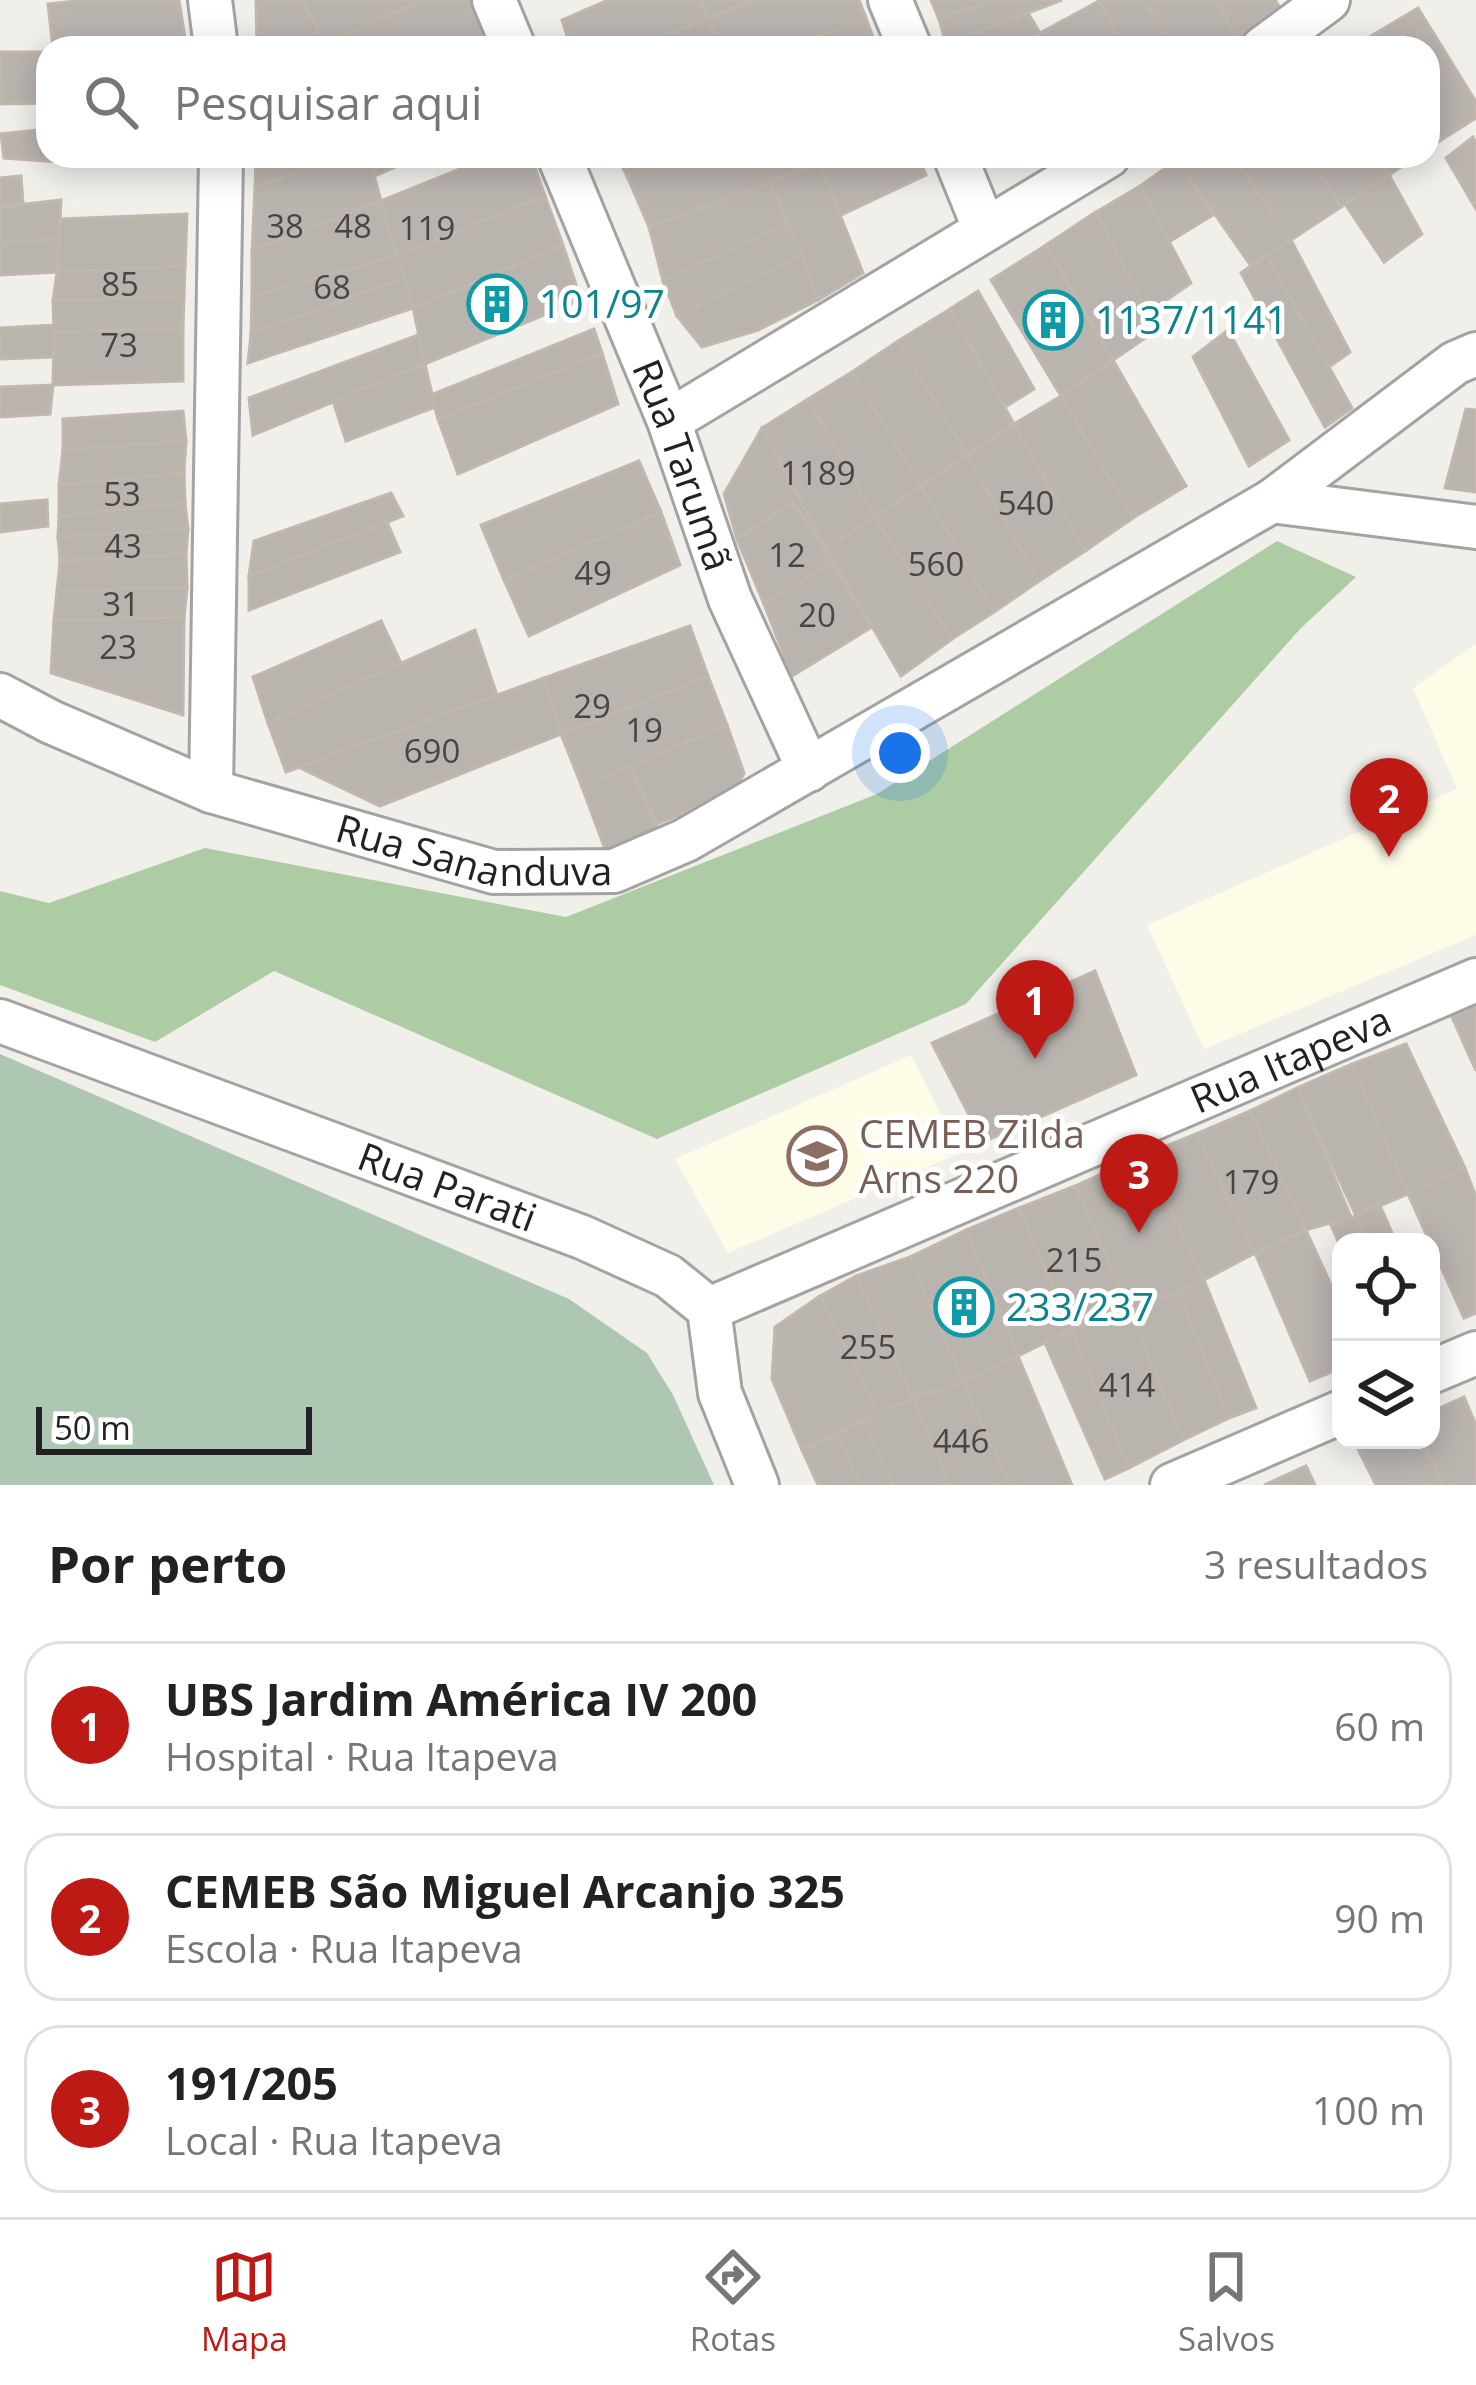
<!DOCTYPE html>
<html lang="pt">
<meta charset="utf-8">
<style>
:root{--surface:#fff;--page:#f2f2f2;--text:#222;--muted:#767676;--line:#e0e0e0;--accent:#bd1a16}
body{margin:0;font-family:"Open Sans",sans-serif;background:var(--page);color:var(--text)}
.controls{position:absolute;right:36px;bottom:36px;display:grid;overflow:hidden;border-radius:24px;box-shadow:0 6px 30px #0003}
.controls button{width:108px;height:108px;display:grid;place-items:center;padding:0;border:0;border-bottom:3px solid var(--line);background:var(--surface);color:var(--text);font:60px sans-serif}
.scale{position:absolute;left:36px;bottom:30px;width:276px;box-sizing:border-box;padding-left:12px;border:6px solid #222;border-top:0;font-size:33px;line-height:42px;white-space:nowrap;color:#222;-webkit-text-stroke:9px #fff;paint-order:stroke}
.you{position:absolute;left:900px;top:753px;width:42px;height:42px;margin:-30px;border:9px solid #fff;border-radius:50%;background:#1a73e8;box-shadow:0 0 0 18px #1a73e833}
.badge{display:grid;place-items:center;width:78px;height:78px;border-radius:50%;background:var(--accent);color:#fff;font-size:39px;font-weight:700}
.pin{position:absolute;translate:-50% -99px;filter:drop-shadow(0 3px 6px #0008)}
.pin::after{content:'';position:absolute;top:63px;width:42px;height:36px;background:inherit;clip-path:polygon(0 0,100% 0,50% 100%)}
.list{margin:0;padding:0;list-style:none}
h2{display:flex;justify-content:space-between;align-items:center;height:156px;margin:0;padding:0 48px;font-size:51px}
h2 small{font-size:39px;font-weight:400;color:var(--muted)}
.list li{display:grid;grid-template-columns:78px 1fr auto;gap:36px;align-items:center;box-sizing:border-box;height:168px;margin:0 24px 24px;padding:0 24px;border:3px solid var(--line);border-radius:36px}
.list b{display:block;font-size:45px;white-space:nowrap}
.list p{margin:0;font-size:39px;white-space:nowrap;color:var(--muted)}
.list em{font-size:39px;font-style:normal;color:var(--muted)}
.icon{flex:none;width:66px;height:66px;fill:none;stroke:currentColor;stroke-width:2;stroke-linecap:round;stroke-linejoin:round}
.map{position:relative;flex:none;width:1476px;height:1485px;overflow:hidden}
.search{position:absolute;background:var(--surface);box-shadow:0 6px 30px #0003;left:36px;right:36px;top:36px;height:132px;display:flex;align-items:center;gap:30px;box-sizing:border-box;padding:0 42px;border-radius:36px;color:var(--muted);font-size:45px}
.sheet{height:732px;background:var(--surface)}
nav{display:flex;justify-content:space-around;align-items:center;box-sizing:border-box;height:168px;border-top:3px solid var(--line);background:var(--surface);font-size:33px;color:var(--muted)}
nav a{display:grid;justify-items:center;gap:6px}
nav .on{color:var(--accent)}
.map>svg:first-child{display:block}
.education{fill:#fcfce7}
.forest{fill:#aecca3}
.cemetery{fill:#adc7b2}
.building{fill:#bab4af;stroke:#c1b7ad;stroke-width:3}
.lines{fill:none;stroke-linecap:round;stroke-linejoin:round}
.minor-casing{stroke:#a3a3a3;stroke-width:48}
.minor{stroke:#fff;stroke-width:42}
.labels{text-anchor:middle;stroke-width:10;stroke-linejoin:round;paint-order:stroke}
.number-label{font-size:33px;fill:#484645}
.culture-label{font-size:39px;fill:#0d838f;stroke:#fff;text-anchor:start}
.street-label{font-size:39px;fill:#222;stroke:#fff}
.education-label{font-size:39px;fill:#785e54;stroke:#fff;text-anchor:start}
</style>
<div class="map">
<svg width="1476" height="1485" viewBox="0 0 1476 1485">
<rect width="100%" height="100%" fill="#f1efea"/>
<g class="education">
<path d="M1476,644v291l-272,114 -57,-124 310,-136 -44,-101z"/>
<path d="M911,1055l49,98 -232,100 -53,-94z"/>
</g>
<path class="forest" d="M1277,541l79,36 -56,52 -334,375 -309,135 -383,-168 -119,71 -155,-57v-94l49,12 156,-55 361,69 311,-123z"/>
<path class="cemetery" d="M0,1054l569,245 78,54 26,42 41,90h-714z"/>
<g class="building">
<path d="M85,0h94l6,38 -90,10h-42l-5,-44z"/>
<path d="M256,0h46l25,48h-70z"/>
<path d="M302,0h121l-98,43z"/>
<path d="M423,0h47l18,36 -32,12h-129l-2,-5z"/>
<path d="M608,0h92l8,18 -74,30h-63l-9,-28z"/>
<path d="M700,0h53l-45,18z"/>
<path d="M753,0h106l7,18 -78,30h-68l-12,-30z"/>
<path d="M931,0h61l-53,19z"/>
<path d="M992,0h70l-116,44 -7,-25z"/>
<path d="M1144,0h72l21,37 -18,11h-44z"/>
<path d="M1144,0l31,48h-50l-26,-47z"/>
<path d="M1216,0h59l7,11 -45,26z"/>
<path d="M1099,1l26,47h-77l-8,-15z"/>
<path d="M1418,8l58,94v16l-41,26 -7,-12v-84h-50l-7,-12z"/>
<path d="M1028,13l12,20 -24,15h-69l-1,-4z"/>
<path d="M708,18l12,30h-86z"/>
<path d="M866,18l11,30h-89z"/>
<path d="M185,38l1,10h-91z"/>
<path d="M0,52h48v51l-48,1z"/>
<path d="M48,129v27h10v6l-54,-4 -3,-24z"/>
<path d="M1473,137l3,6v66l-30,-51z"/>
<path d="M256,156h87l-88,31z"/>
<path d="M343,156h26l12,45 -129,50 3,-64z"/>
<path d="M369,156h51l-45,20z"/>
<path d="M492,156h39l14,40 -148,60 -16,-55z"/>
<path d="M617,156h58l-48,20z"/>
<path d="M675,156h84l11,26 -121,45 -22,-51z"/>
<path d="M759,156h80l-69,26z"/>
<path d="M839,156h79l8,19 -87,41 -19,-52z"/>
<path d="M1183,156h50l58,84 -40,26 -74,-106z"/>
<path d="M1233,156h76l32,51 -50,33z"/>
<path d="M1309,156h70l10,19 -48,32z"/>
<path d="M1379,156h39l-29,19z"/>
<path d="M1177,160l36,55 -44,27 -29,-56z"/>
<path d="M820,164l43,109 -45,27 -48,-118z"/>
<path d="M1389,175l33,59 -38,28 -39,-58z"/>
<path d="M21,176l2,27 -23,4v-29z"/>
<path d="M770,182l18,41 -125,58 -14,-54z"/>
<path d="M1140,186l51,97 -43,30 -52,-101z"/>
<path d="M545,196l18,49 -150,63 -16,-52z"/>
<path d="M61,200l-2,39 -59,4v-36z"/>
<path d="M381,201l16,55 -145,40v-45z"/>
<path d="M1096,212l61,118 -44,30 -67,-115z"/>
<path d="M187,214l-2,52 -128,6 3,-53z"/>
<path d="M788,223l14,32 -125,61 -14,-35z"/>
<path d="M59,239l-2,33 -57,3v-32z"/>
<path d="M1291,240l59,112 -21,15 -63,-112z"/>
<path d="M563,245l18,55 -156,64 -12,-56z"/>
<path d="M1046,245l67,115 -52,36 -70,-116z"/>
<path d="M802,255l16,45 -60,30 -56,17 -25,-31z"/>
<path d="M1266,255l86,153 -27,19 -84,-154z"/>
<path d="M397,256l7,22 -153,56 1,-38z"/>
<path d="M185,266l-1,30 -131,5 4,-29z"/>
<path d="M404,278l9,30 -165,55 3,-29z"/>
<path d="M978,291l56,98 -29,18 -55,-98z"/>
<path d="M184,296l-1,32 -129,4 -1,-31z"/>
<path d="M950,309l64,115 -47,31 -69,-114z"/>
<path d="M54,325l-1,32 -53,2v-31z"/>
<path d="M183,328v53l-130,4 1,-53z"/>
<path d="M594,329l8,24 -164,66 -7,-24z"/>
<path d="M1228,330l61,110 -40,26 -56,-109z"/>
<path d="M418,335l7,29 -172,71 -4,-37z"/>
<path d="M898,341l69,114 -46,31 -69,-114z"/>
<path d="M602,353l16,51 -160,70 -20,-55z"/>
<path d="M1113,360l73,126 -53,32 -72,-122z"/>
<path d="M425,364l10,43 -89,34 -13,-40z"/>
<path d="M852,372l69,114 -46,31 -67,-118z"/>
<path d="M53,385l-3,29 -50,3v-30z"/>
<path d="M1061,396l72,122 -48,33 -71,-127z"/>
<path d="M808,399l67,118 -49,31 -64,-120z"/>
<path d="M1466,409l10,1v82l-31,-4z"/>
<path d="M183,411l3,30 -123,9v-31z"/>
<path d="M1014,424l71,127 -46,30 -72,-126z"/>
<path d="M762,428l64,120 -33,-46 -56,37 -13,-45z"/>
<path d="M186,441l-2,32 -125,12 4,-35z"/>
<path d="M967,455l72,126 -45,31 -73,-126z"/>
<path d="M639,461l22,51 -157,68 -23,-55z"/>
<path d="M184,473l1,30 -126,13v-31z"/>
<path d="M921,486l73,126 -42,27 -77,-122z"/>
<path d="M391,493l12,23 -154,60 5,-35z"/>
<path d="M47,500l1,26 -48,6v-28z"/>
<path d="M793,502l58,89 -21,-28 -66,41 -27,-65z"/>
<path d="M185,503l3,26 -130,8 1,-21z"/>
<path d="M661,512l19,53 -151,71 -25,-56z"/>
<path d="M875,517l77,122 -51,37 -75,-128z"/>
<path d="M387,522l13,30 -151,58v-34z"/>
<path d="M188,529l-2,25 -126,7 -2,-24z"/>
<path d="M186,554l1,33 -130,4 3,-30z"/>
<path d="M830,563l42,64 -80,49 -28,-72z"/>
<path d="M187,587l-3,31 -130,2 3,-29z"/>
<path d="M184,618l-1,97 -132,-42 3,-53z"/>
<path d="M381,621l20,42 -133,60 -15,-46z"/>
<path d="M690,626l18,50 -147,58 -17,-56z"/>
<path d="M475,630l22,65 -211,77 -18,-49z"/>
<path d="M708,676l19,49 -145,62 -21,-53z"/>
<path d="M544,678l17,56 -181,72 -82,-39z"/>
<path d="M727,725l17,48 -9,19 -78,32 -27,-58z"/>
<path d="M630,766l30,69 -51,25 -27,-73z"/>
<path d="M1095,971l41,104 -153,67 -51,-99z"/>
<path d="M1476,1006v65l-24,-54z"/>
<path d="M1406,1044l59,124 -57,26 -56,-130z"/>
<path d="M1352,1064l56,130 -52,22 -59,-128z"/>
<path d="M1297,1088l54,129 -45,13 -56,-119z"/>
<path d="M1250,1111l56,119 -51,23 -59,-119z"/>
<path d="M1196,1134l59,119 -51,27 -60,-125z"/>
<path d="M1144,1155l60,125 -74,31 -55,-125z"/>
<path d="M1465,1168l11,29v116l-12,5 -56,-124z"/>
<path d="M1075,1186l55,125 -59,19 -52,-122z"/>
<path d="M1379,1203l17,39h-28l-12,-26z"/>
<path d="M1019,1208l52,122 -53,26 -52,-126z"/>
<path d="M1356,1216l12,26h-27v6l-10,-23z"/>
<path d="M966,1230l52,126 -55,26 -53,-125z"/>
<path d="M1306,1230l35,77v61l-31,13 -55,-128z"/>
<path d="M910,1257l53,125 -50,16 -57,-122z"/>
<path d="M856,1276l57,122 -34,15 -59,-117z"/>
<path d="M1204,1280l52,128 -27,10 -51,-126z"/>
<path d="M1178,1292l51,126 -46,22 -53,-129z"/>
<path d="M820,1296l59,117 -77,37 -30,-71 3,-52z"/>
<path d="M1130,1311l53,129 -54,28 -58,-138z"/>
<path d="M1071,1330l58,138 -24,11 -60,-136z"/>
<path d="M1018,1356l54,129h-62l-47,-103z"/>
<path d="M963,1382l47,103h-60l-37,-87z"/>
<path d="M1464,1397l12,28v60h-33l-21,-45h9v-28z"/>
<path d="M913,1398l37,87h-57l-30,-65z"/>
<path d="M863,1420l30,65h-33l-22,-50z"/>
<path d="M838,1435l22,50h-42l-16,-35z"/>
<path d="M1363,1440h59l21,45h-67l-21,-42z"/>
<path d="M1306,1466l9,19h-51z"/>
</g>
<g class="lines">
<g class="minor-casing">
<g id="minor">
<path d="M210,0l6,48"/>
<path d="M494,0l20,48"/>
<path d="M890,0l20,48"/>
<path d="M1263,48l65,-48"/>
<path id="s1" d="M559,156l110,265 61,178 79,171"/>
<path d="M955,156l30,74"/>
<path d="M669,421l439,-265"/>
<path d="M1272,501l204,26"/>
<path id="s2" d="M0,695l51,27 160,69 283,81 120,-1 72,-31 586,-339 183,-138 21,-9"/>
<path d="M211,791l10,-635"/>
<path id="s3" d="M0,1021l582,216 86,39 41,33 11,84 37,92"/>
<path id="s4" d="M709,1309l767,-329"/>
<path d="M1431,1372l45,-19"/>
<path d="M1172,1485l169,-73"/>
</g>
</g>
<use href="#minor" class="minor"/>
</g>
<defs>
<g id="building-ring" transform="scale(3)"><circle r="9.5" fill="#fff" stroke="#0f9aa8" stroke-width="1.5"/><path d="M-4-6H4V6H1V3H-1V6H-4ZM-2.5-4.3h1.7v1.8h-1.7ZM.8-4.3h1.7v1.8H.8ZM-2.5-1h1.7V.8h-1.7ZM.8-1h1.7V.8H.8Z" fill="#0f9aa8"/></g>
<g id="school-ring" transform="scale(3)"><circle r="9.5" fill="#fff" stroke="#8d6e63" stroke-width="1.5"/><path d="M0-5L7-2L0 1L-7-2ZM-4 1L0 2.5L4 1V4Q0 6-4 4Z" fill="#8d6e63"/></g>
</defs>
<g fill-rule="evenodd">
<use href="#building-ring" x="497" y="304"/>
<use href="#building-ring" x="1053" y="320"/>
<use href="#school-ring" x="817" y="1156"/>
<use href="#building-ring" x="964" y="1307"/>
</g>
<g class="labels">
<g class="number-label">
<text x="285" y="238">38</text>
<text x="353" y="238">48</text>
<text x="427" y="240">119</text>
<text x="120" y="296">85</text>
<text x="332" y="299">68</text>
<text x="119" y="357">73</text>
<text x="818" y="485">1189</text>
<text x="122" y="506">53</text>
<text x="1026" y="515">540</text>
<text x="123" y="558">43</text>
<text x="787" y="567">12</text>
<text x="936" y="576">560</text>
<text x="593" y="585">49</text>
<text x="121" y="616">31</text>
<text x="817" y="627">20</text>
<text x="118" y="659">23</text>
<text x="592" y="718">29</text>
<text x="644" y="742">19</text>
<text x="432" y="763">690</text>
<text x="1251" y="1194">179</text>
<text x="1074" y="1272">215</text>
<text x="868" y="1359">255</text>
<text x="1127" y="1397">414</text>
<text x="961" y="1453">446</text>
</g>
<g class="culture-label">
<text x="539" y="318">101/97</text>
<text x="1095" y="334">1137/1141</text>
<text x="1006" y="1321">233/237</text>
</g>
<g class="street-label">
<text dy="14" stroke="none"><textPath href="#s1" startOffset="333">Rua Tarumã</textPath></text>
<text dy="14" stroke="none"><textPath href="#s2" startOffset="504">Rua Sananduva</textPath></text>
<text dy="14" stroke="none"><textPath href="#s4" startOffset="633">Rua Itapeva</textPath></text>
<text dy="14" stroke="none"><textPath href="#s3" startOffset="477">Rua Parati</textPath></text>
</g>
<g class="education-label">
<text x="859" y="1148">CEMEB Zilda<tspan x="859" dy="45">Arns 220</tspan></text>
</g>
</g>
</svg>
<div class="controls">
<button><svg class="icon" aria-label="locate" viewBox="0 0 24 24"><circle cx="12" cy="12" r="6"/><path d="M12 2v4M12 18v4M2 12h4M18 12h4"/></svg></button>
<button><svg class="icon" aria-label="layers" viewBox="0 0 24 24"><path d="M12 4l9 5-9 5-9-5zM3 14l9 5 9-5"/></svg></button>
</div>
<div class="scale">50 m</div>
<div class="you"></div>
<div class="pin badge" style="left:1035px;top:1059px">1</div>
<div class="pin badge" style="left:1389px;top:857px">2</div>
<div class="pin badge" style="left:1139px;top:1233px">3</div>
<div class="search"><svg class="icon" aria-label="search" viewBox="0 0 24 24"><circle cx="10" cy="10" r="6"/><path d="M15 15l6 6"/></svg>Pesquisar aqui</div>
</div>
<section class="sheet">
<h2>Por perto<small>3 resultados</small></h2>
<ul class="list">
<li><span class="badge">1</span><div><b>UBS Jardim América IV 200</b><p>Hospital · Rua Itapeva</p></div><em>60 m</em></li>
<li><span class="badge">2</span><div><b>CEMEB São Miguel Arcanjo 325</b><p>Escola · Rua Itapeva</p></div><em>90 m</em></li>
<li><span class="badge">3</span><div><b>191/205</b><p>Local · Rua Itapeva</p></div><em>100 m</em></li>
</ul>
</section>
<nav>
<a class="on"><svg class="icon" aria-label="map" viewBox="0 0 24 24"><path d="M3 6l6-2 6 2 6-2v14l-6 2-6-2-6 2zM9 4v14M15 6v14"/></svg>Mapa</a>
<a><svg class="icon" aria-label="directions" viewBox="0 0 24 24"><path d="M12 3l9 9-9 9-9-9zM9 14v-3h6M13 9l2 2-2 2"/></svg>Rotas</a>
<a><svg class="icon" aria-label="saved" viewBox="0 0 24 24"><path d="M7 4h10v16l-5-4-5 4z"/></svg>Salvos</a>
</nav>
